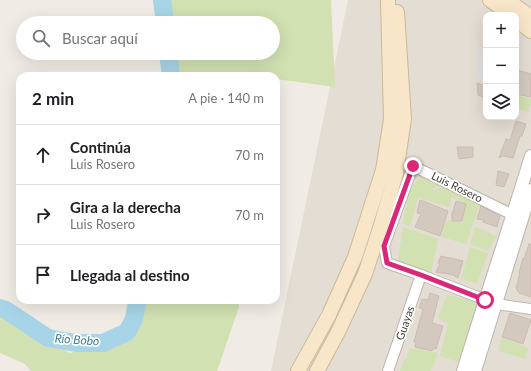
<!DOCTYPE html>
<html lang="es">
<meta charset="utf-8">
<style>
:root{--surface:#fff;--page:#f6f6f6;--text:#202124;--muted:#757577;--line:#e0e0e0}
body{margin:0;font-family:Lato,sans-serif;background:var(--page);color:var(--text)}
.controls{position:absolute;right:12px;top:12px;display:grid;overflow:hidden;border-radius:8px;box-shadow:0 4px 16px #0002}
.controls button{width:36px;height:36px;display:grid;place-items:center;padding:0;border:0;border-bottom:1px solid var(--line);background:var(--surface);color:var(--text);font:20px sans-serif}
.stop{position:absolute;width:12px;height:12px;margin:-9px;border:3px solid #db2777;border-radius:50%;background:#fff}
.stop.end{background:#db2777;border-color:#fff;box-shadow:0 1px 4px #0008}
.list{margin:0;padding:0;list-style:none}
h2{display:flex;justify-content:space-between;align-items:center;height:52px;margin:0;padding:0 16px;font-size:17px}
h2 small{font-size:13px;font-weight:400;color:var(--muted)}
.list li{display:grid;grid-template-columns:26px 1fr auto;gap:12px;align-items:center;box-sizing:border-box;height:60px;padding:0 16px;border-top:1px solid var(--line)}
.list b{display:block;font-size:15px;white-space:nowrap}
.list p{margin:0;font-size:13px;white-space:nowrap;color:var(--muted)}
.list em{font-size:13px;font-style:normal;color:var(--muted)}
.icon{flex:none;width:22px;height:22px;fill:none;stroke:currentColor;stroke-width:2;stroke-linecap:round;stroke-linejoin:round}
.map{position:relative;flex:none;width:531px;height:371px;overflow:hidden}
.search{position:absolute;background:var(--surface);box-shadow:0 4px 16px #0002;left:16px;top:16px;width:264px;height:44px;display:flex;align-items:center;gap:10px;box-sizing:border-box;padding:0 14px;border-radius:22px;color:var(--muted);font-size:15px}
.panel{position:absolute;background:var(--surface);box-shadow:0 4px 16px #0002;left:16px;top:72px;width:264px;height:232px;border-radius:12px}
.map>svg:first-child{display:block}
.residential{fill:#e4ddd4;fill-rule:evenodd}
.green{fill:#d1e1b2}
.parking{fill:#e2dfdd}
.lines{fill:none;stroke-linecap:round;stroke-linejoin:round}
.river{stroke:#a7d5e7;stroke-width:18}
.building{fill:#d4c9bf;stroke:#cbbdb0}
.minor-casing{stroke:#beb5ac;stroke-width:12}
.tertiary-casing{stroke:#beb5ac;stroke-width:14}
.secondary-casing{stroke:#cbb899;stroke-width:16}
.minor{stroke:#fff;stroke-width:10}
.tertiary{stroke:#fff;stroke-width:12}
.secondary{stroke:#f8e6c8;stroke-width:14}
.route{stroke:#db2777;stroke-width:5}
.labels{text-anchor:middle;stroke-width:3.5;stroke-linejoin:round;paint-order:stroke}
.street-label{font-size:11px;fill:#423c35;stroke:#fff}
.water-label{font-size:12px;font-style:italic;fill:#397d9b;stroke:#fff}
</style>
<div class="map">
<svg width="531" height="371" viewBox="0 0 531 371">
<rect width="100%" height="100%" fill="#f0ece5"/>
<path class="residential" d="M348,0h183v371h-260zM486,15h30v102h-30z"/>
<g class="green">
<path d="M163,0h168l4,87 -59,-8v-3h-23l-13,-2 -1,2h-72l-1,-23h107v-30h-109z"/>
<path d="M516,95l15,4v4l-3,10 -12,-5z"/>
<path d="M421,176l19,9 -8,4 17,7 -13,-6 6,-4 36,14 2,4 -14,40 -24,-7 1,-11 4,-6 16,3 3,-19 -14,-7 -3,10 -31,-10 -8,30 -7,-4 7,-33z"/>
<path d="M403,227l35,12 -7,35 -33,-13z"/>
<path d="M475,227l22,9 -9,15 -18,-7z"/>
<path d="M470,247l18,6 -11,31 -16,-5z"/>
<path d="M447,295l34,7 -19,61 -22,-7 8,-33 -10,-5z"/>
<path d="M128,300h110l1,7 -22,64h-186l-6,-7 -25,-11v-36l70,36 51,-13z"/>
<path d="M502,338l26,10 -3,11 -27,-8z"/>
<path d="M410,348l28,5 -7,18h-31l4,-11 17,5 -15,-5z"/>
</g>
<path class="parking" d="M475,48l11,4v32l-10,-3z"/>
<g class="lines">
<g class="river">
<path d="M162,0l3,23"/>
<path d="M168,53l3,23"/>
<path d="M0,308l6,2 42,28 28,5h27l24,-11 7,-13 4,-19"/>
</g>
</g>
<g class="building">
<path d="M517,70l14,4v23l-15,-3z"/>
<path d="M477,83l9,3v12l-8,-3z"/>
<path d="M516,121l10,3 -4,12h-2l-7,22 -10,-2 -4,2 7,-19 4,1z"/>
<path d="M457,147h16v10l-14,2z"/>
<path d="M498,171l11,3 -5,13 -8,-2z"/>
<path d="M420,200l28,11 -8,25 -25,-9 6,-13 -4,-1z"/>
<path d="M456,201l10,3 -4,17h-10v-7z"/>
<path d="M481,206l19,10 -3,11 -14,-5 1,-2 -7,-1z"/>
<path d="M529,244h2v53l-12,-4 -3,-5 4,-15h-1l4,-15 1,1z"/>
<path d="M441,256l22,5 -5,17 -5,-3 -17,-3 4,-8 -2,-1z"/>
<path d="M430,293l9,3 -7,27 11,3 -7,23 -3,-1 -1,3 -17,-4 1,-4 -2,-1 9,-33 -4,-1 3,-9 6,1z"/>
<path d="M510,313l21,7 -8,24 -21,-7z"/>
</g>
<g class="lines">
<g class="minor-casing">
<g id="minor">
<path d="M513,215l-100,-49 -29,80 3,17 34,12 75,29 35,5"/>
<path d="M388,371l33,-96"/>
</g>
</g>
<g class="tertiary-casing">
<g id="tertiary">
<path d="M463,371c22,-72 46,-143 68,-215"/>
<path d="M475,371l56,-181"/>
</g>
</g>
<g class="secondary-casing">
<g id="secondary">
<path d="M490,0l20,15"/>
<path d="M507,0l24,17"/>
<path d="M516,20l15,11"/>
<path d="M298,371l31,-56 26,-58 28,-87 8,-51 -3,-119"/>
<path d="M317,371l21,-39 27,-58 16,-49 15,-52 8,-54 -7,-107"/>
</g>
</g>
<use href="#minor" class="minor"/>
<use href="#tertiary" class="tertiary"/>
<use href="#secondary" class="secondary"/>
</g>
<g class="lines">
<path class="route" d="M413,166l-29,80 3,17 34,12 64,25"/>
</g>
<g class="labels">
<g class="street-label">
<text transform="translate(457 187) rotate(26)" y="4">Luis Rosero</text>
<text transform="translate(405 323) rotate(-71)" y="4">Guayas</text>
</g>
<g class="water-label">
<text transform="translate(77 340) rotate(4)" y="4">Río Bobo</text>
</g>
</g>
</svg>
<div class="controls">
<button>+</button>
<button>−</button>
<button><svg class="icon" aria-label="layers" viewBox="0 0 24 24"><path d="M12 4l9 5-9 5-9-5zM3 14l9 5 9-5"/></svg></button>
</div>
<div class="stop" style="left:485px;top:300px"></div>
<div class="stop end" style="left:413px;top:166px"></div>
<div class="search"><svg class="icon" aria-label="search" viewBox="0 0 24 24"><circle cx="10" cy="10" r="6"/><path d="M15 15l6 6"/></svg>Buscar aquí</div>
<section class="panel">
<h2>2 min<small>A pie · 140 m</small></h2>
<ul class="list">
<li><svg class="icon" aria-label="ahead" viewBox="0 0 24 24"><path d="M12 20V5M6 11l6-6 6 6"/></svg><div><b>Continúa</b><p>Luis Rosero</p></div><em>70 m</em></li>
<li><svg class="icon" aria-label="right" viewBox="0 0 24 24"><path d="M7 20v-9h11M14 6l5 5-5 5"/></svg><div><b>Gira a la derecha</b><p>Luis Rosero</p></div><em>70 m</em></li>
<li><svg class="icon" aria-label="arrive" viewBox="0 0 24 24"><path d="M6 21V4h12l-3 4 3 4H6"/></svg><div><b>Llegada al destino</b></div></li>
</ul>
</section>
</div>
